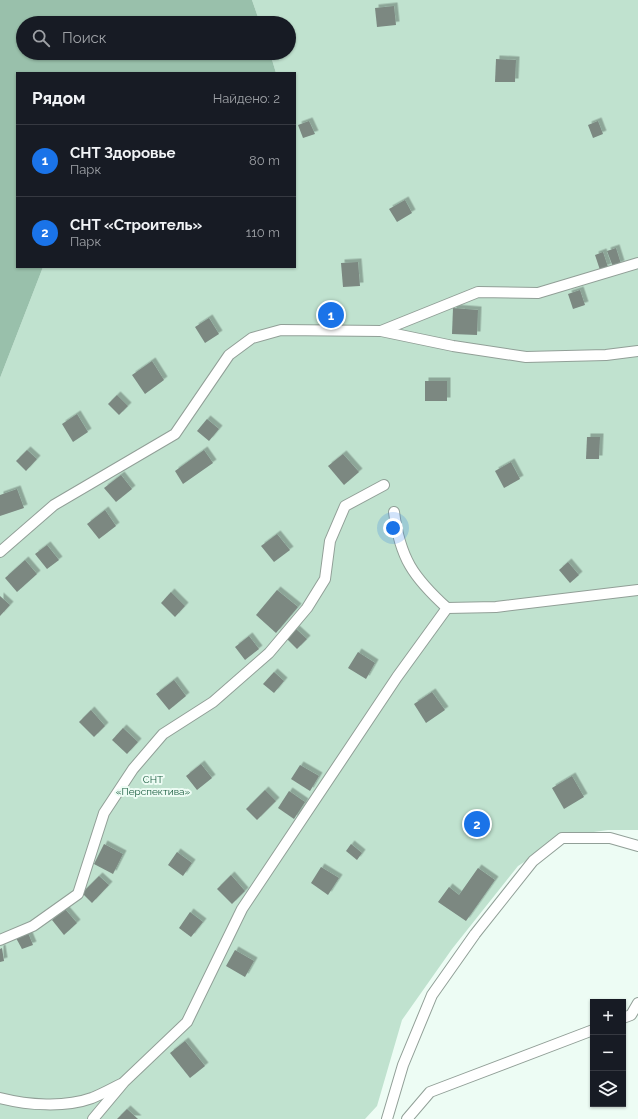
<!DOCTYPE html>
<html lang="ru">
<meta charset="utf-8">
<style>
:root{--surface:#171b24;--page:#20242c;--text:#f1f3f6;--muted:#9ea1a6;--line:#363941;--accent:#1a73e8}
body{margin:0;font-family:Raleway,sans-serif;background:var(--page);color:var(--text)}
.controls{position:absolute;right:12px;bottom:12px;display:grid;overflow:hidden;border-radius:0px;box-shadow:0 1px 3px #0004}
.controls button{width:36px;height:36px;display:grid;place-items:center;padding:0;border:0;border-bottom:1px solid var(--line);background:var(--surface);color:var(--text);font:20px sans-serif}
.you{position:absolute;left:393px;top:528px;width:14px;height:14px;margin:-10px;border:3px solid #fff;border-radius:50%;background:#1a73e8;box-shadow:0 0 0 6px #1a73e833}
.badge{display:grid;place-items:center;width:26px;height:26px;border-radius:50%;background:var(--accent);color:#fff;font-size:13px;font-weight:700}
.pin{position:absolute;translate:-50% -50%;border:2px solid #fff;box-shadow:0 1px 4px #0006}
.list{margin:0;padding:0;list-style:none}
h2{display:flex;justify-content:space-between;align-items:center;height:52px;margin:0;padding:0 16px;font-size:17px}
h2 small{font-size:13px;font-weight:400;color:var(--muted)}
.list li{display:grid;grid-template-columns:26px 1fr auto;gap:12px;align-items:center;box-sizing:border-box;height:72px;padding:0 16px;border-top:1px solid var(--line)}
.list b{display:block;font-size:15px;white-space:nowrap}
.list p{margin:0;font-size:13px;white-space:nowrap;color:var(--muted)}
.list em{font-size:13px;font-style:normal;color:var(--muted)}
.icon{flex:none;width:22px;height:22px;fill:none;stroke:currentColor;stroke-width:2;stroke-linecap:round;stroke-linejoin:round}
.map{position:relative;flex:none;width:638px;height:1119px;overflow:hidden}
.search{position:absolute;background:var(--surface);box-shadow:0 1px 3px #0004;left:16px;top:16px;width:280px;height:44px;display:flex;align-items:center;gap:10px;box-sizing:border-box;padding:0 14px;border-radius:22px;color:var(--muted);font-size:15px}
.panel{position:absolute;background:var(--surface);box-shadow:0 1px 3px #0004;left:16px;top:72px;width:280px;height:196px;border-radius:0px}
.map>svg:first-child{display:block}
.green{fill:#c0e2cf}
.forest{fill:#99c0ab}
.building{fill:#7b8881;filter:url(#shadow)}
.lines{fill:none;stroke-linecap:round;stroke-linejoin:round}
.lane-casing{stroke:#919f97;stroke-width:12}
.lane{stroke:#fff;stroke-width:10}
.labels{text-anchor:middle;stroke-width:4;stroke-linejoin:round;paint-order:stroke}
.park-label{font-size:10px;fill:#1b5d40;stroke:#edfcf4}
</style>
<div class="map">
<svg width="638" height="1119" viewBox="0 0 638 1119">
<defs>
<filter id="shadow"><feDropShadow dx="3.5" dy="-3.5" stdDeviation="0" flood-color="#0004"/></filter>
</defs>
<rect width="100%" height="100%" fill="#edfcf4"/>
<path class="green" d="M252,0h386v830h-30l-43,6 -47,30 -66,83 -50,71 -25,86 -12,13h-365v-741l43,-111h252v-194h-19l-6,-20h19v-30h-29z"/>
<path class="forest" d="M0,0h252l8,23h-237v30h247l6,20h-259v194h26l-43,111z"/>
<g class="building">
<path d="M394,6l2,19 -19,2 -2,-19z"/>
<path d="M496,59l20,1 -1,22h-20z"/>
<path d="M309,121l6,13 -12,4 -5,-13z"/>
<path d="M598,121l5,13 -10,4 -5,-13z"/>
<path d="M405,200l7,13 -15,9 -8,-13z"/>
<path d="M616,248l5,16 -8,3 -6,-16z"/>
<path d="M603,252l5,15 -8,3 -5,-15z"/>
<path d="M358,262l2,24 -17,1 -2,-24z"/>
<path d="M580,290l5,15 -12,4 -5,-15z"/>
<path d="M453,308l25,2 -1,25 -25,-1z"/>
<path d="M209,318l10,16 -14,9 -10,-16z"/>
<path d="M152,361l12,19 -19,14 -13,-19z"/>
<rect x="425" y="381" width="22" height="20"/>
<path d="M117,395l11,11 -9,9 -11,-11z"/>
<path d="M77,414l11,18 -15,10 -11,-18z"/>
<path d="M207,419l12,10 -10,12 -12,-10z"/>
<path d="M587,437h13l-1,22h-13z"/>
<path d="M27,450l10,9 -11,12 -10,-10z"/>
<path d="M204,450l9,13 -30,21 -8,-13z"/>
<path d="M343,454l16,18 -15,13 -16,-19z"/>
<path d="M511,462l9,17 -16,9 -9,-17z"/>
<path d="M121,475l11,14 -16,13 -12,-14z"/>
<path d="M17,489l7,19 -24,8v-21z"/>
<path d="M105,510l11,16 -17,13 -12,-15z"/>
<path d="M277,534l13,16 -16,12 -13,-16z"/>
<path d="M47,545l12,15 -12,9 -12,-15z"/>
<path d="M25,560l12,14 -20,18 -12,-14z"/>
<path d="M568,562l11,13 -9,8 -11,-13z"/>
<path d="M277,590l21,17 -22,26 -20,-18z"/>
<path d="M171,592l14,14 -10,11 -14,-14z"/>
<path d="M0,596l10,9 -10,11z"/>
<path d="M296,629l11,10 -10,10 -10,-10z"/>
<path d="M249,636l10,13 -14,11 -10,-13z"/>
<path d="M358,652l17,11 -9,16 -18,-11z"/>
<path d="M274,672l10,9 -10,12 -11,-9z"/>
<path d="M174,680l12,16 -17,14 -13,-16z"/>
<path d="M432,692l13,18 -19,13 -12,-19z"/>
<path d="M91,710l14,16 -11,11 -15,-15z"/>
<path d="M123,728l15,14 -11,12 -15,-14z"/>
<path d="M201,764l11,14 -15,12 -11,-14z"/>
<path d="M300,765l19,11 -9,15 -19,-12z"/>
<path d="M572,776l12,21 -20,12 -12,-21z"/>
<path d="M265,790l11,11 -19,19 -11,-11z"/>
<path d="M289,791l16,11 -11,17 -16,-11z"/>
<path d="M104,844l19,10 -10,20 -19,-10z"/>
<path d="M351,844l11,9 -5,7 -11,-9z"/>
<path d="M177,852l15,11 -9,13 -15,-11z"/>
<path d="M321,867l18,11 -11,17 -17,-12z"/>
<path d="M478,868l17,12 -29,41 -28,-19 11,-15 10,8z"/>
<path d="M231,875l14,16 -13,13 -15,-15z"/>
<path d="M99,876l10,9 -17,18 -10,-10z"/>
<path d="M65,909l12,14 -13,12 -12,-15z"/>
<path d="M190,912l13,10 -12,15 -12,-9z"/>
<path d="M28,933l5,12 -11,4 -6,-11z"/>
<path d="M2,948l2,13 -4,1v-13z"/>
<path d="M235,950l19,11 -9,16 -19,-11z"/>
<path d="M185,1041l20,25 -15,12 -20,-25z"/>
<path d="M127,1109l11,10h-21z"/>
</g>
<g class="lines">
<g class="lane-casing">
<g id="lane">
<path d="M381,331l97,-39 60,1 100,-30"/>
<path d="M394,512c6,46 19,65 53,96l49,-1 142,-17"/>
<path d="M0,552l54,-47 121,-71 54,-79 23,-17 29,-8 100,1 72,15 73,11 80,-2 32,-4"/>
<path d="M0,940l33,-14 45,-32 26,-81 29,-44 30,-35 50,-32 56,-49 38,-45 18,-29 5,-38 15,-35 39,-21"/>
<path d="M623,1018l8,-3 7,-12"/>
<path d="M0,1098c28,7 64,10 92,0 10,-4 19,-9 29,-14"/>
<path d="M93,1119l31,-37 63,-60 55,-113 155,-232 50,-69"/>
<path d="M387,1119l16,-54 29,-70 43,-61 58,-73 29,-23h48l28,8"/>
<path d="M407,1119l23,-27 163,-62"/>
</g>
</g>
<use href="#lane" class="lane"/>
</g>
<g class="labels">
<g class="park-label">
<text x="153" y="783">СНТ<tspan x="153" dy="12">«Перспектива»</tspan></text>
</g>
</g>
</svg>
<div class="controls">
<button>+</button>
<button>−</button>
<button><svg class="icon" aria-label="layers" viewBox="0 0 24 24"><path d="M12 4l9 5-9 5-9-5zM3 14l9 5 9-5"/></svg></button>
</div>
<div class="you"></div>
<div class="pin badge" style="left:331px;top:315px">1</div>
<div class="pin badge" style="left:477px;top:824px">2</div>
<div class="search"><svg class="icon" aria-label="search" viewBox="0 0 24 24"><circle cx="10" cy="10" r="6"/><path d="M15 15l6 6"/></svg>Поиск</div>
<section class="panel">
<h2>Рядом<small>Найдено: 2</small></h2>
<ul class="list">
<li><span class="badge">1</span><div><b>СНТ Здоровье</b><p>Парк</p></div><em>80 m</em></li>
<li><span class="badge">2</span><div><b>СНТ «Строитель»</b><p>Парк</p></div><em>110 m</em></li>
</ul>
</section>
</div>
